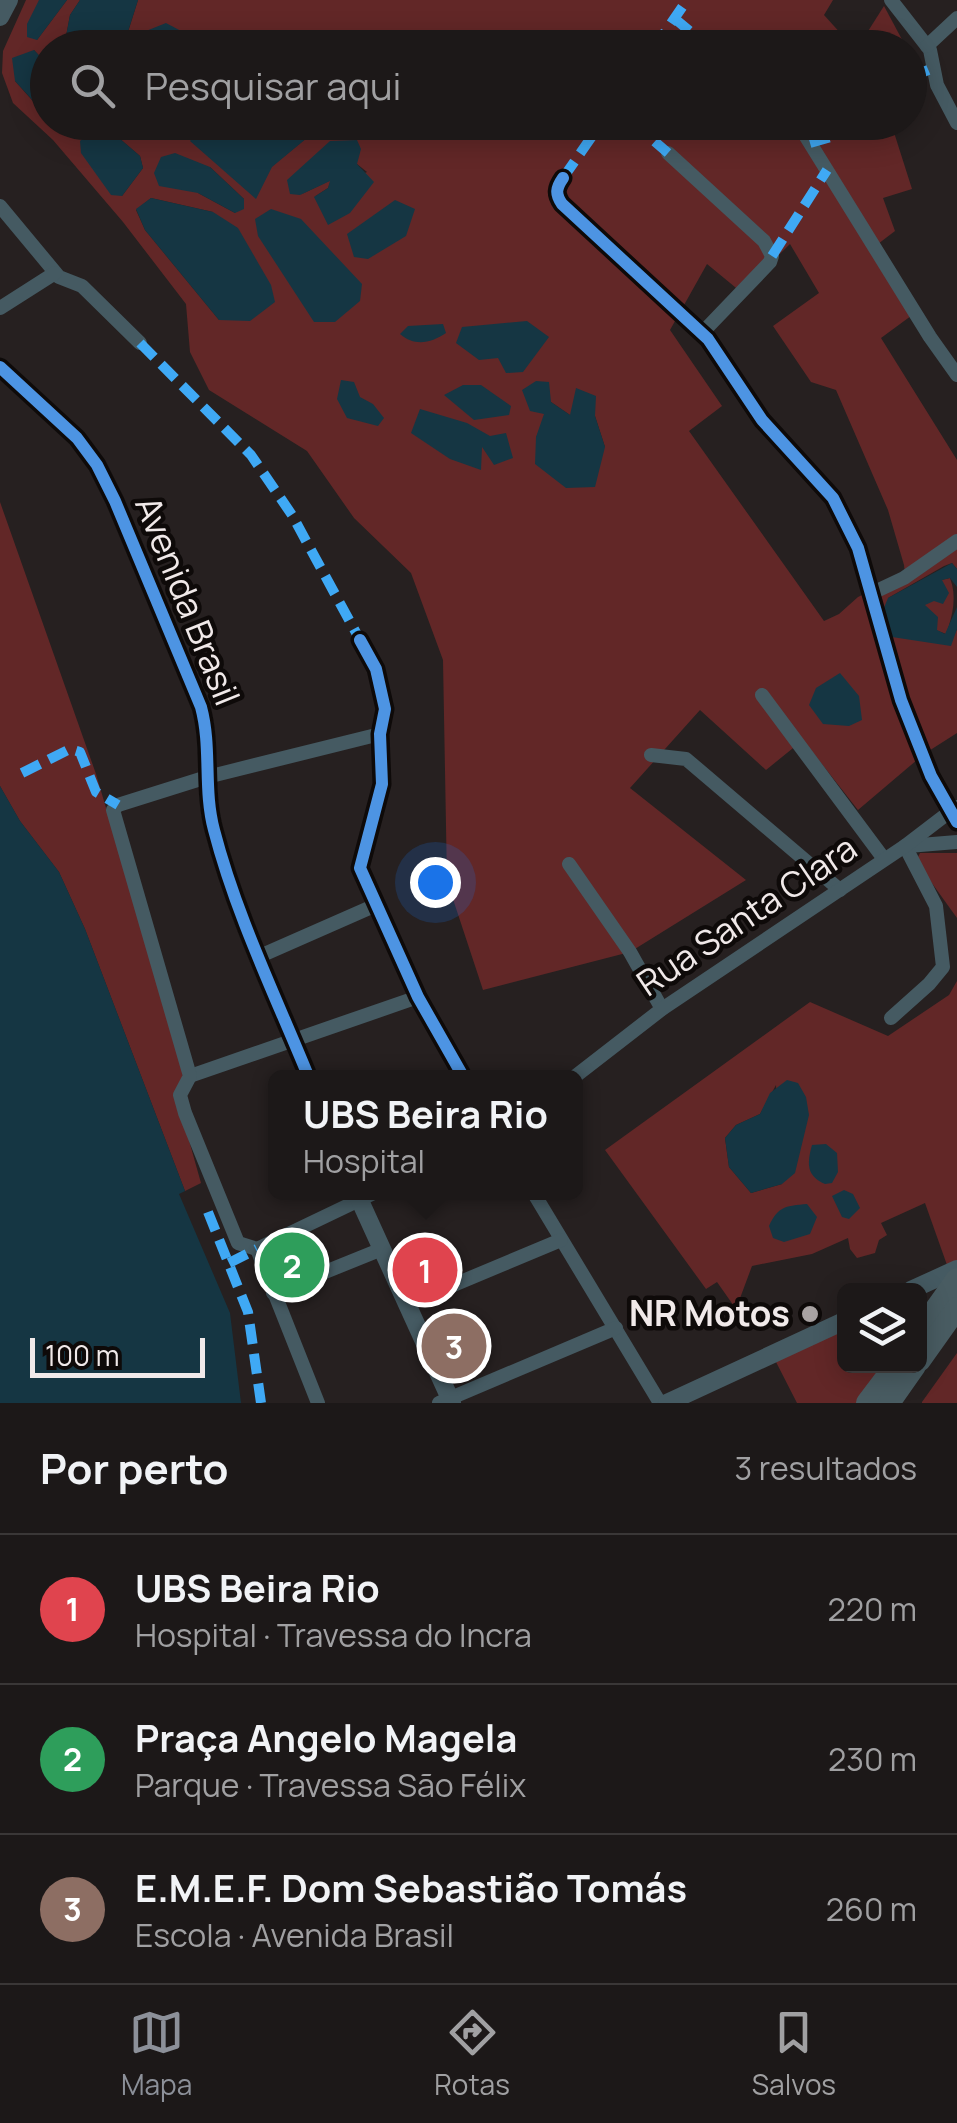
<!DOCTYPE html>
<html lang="pt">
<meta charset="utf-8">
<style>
:root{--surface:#1c1818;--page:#292525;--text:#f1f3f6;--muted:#a0a0a2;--line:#3a3737;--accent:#8c9099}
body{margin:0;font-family:Manrope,sans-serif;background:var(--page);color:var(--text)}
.controls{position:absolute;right:30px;bottom:30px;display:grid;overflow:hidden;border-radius:15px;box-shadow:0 5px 25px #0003}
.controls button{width:90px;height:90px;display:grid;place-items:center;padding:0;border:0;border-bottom:2px solid var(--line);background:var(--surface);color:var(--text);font:50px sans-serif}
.scale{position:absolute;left:30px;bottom:25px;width:175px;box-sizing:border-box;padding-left:10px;border:5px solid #f0e9e9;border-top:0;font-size:28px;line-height:35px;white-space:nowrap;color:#f0e9e9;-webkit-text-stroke:8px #0e0a09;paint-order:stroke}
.you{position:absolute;left:435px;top:882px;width:35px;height:35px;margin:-25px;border:8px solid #fff;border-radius:50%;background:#1a73e8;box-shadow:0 0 0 15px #1a73e833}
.badge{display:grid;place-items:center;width:65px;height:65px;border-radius:50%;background:var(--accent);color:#fff;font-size:32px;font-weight:700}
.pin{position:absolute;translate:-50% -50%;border:5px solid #fff;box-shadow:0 2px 10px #0006}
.popup{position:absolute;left:268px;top:1070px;width:315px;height:130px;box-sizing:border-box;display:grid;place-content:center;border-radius:15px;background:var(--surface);filter:drop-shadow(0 2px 8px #0005);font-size:32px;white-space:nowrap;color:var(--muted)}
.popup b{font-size:38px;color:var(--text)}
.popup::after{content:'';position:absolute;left:50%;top:100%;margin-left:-20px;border:20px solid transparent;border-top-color:var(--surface)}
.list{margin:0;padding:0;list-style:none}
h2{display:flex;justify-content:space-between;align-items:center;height:130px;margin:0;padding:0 40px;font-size:42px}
h2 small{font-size:32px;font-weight:400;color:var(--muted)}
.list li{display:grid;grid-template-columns:65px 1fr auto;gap:30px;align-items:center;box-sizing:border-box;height:150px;padding:0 40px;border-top:2px solid var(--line)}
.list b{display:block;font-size:38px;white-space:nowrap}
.list p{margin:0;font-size:32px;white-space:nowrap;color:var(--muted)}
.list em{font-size:32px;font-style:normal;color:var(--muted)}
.icon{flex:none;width:55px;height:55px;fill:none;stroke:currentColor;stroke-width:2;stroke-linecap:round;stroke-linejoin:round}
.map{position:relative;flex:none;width:957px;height:1403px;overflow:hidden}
.search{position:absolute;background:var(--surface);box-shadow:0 5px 25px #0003;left:30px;right:30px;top:30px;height:110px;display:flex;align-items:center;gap:25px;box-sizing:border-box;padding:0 35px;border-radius:55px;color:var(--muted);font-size:38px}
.sheet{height:580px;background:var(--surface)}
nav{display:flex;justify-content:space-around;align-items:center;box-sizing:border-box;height:140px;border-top:2px solid var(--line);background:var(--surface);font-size:28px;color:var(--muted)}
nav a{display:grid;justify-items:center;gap:5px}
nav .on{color:var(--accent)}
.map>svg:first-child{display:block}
.green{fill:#622727;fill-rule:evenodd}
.water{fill:#153643}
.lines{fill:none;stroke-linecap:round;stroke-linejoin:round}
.minor{stroke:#455a62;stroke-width:14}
.tertiary{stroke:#455a62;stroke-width:18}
.primary{stroke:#495c62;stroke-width:22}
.quiet{stroke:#3fa9f5;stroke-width:10;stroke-dasharray:20 10;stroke-linecap:butt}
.cycleway-casing{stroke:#0e0a09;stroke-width:19}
.cycleway{stroke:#4d94e3;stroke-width:12}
.poi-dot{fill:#a9a3a3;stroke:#0e0a09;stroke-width:4}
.labels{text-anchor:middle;stroke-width:9;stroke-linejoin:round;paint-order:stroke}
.street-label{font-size:35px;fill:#f0e9e9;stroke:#0e0a09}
.poi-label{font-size:35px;font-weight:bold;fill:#f0e9e9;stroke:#0e0a09;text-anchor:end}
</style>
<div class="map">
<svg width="957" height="1403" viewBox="0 0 957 1403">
<rect width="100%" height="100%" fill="#262020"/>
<g class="green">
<path d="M26,0h13l-2,40 30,-40h13l-10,15 -6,32 -16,1 -1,16 -13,-14 -19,31 32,36 1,5 5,1 7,7 8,1 6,-8h53l5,8 22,-8h50l-13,18 30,23 50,3 54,-44h566l21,66 -29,9 12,33 -21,16 41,66 -34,25 76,122v109l-5,-6 -8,3 -56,32 4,38 58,9 7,-16v104l-33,21 -66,56 -55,-70 -37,30 -66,-60 -70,78 116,92 -116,72 -147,38 -36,-109 -4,-221 -32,-87 -57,-55 -47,-67 -98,-61 -19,-38 -4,-48 -63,-82 -70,-82 -40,-37 -11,-30 1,-22zM105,126l35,30 3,12 -21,28zM357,164l10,8 -53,25 14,-9 3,-8 -31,15zM210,167l34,32 -9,14 -37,-20zM151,198l62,14 6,108 -74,-90 -9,-20zM790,244l29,49 -46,33 38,56 25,8 52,120 16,55 1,9 -47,23 -19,17 -15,7 -135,-190 33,-25 -52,-76 37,-66 34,28zM551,402l19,13 25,1 10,31 -69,-9z"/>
<path d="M138,0h695l-9,15 29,32 -662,1 -8,-16 -42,1 -2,14 -16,1z"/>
<path d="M884,6l22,41h-48z"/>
<path d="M0,502l96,272 87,295 -2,43 20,71 -16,8 -100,-262 -26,-57 -39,-51 -20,-35z"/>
<path d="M950,578c7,18 3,37 -4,56l-10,-4 -12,-26 10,-4 7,-20z"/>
<path d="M920,853h37v65l-41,-57z"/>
<path d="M957,981v280l-10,4 -22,-62 -44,20 6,12 -8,5 -4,13 -18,5 -7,-9 -2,-11 -36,16 -60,12 -16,43 -19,-27 -11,7 -101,-139 205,-148 78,34 61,-41zM776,1085l6,99 -31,9 -22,-26 -4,-29 11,-13 24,-11z"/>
<path d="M304,1233l16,36 -44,19 -11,-28 4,-2 -2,-6z"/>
<path d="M844,1328v38h40l-27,37h-60l-22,-43z"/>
<path d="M957,1353v50h-35v-1z"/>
</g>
<g class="water">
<path d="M39,0h28l-30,40 -10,-3v-13z"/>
<path d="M80,0h58l-15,47h-59l6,-32z"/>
<path d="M166,23l17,9 7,15h-51l2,-14z"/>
<path d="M34,50l13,14v52l-32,-35 -3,-23z"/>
<path d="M204,123v-1l121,1 -53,44 -16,32 -66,-58z"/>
<path d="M105,126l35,30 3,12 -21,28 -11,-1 -30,-42 -1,-12 11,-10z"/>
<path d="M357,140l4,9 -4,15 17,18 -24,31 -22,12 -14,-28 14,-9 2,-7 -30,14 -10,-1 -3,-14 43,-39z"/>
<path d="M175,153l35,14 34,32v10l-9,4 -37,-20 -39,-7 -5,-13 7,-16z"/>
<path d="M151,198l62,14 25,16 33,57 4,17 -25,19 -31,-1 -74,-90 -9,-21z"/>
<path d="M395,200l20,9 -9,27 -38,23 -14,-2 -7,-23z"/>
<path d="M271,209l30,10 61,65 -2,17 -25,21h-21l-56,-86 -3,-17z"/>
<path d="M527,321l22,16 -26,35 -17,1 -8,-15 -19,2 -23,-17 6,-16z"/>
<path d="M443,324l3,9c-15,10 -31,14 -46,1l8,-8z"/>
<path d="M341,380l13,2 6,15 13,7 11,14 -6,8 -31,-8 -10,-19z"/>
<path d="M536,381l13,1 2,20 19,13 6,-27 20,8 -1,20 10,31 -10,40 -29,1 -31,-24 1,-27 8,-23 -14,-3 -8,-21z"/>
<path d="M463,385h18l30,21 -2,9 -35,5 -30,-25z"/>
<path d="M420,409l47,14 23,13 16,-3 7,25 -19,7 -12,-18 -1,23 -31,-11 -39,-26z"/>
<path d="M952,563l5,6v18l-7,-9 -8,2 7,13 -6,11 -9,-3 -9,4 13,12 -1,13 8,4 12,-27v22l-6,17 -59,-9 -9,-27 5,-12z"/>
<path d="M840,673l19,23 3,24 -13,6 -26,-2 -14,-19 7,-17z"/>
<path d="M0,786l20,35 39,51 26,57 100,262 -6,3 51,119 11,90h-241z"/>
<path d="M787,1080l11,3 8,14 3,18 -14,58 -13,11 -31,9 -22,-26 -4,-29 11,-13 24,-11 10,-21z"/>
<path d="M826,1144l11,9 1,19 -6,11 -7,1c-19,-8 -18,-21 -13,-39z"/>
<path d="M844,1190l9,4 7,14 -11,11 -7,-2 -10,-21z"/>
<path d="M807,1204l10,13 -7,17 -26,8 -11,-4 -4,-12c9,-20 17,-20 38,-22z"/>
</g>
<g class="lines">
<g class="minor">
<path d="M891,0l39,50 7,35 20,38"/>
<path d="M927,46l30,-28"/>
<path d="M797,122l133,215 27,38"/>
<path d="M668,153l96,88 8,15 -2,6 -68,71"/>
<path d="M563,178c-7,10 -8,16 -1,26l146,135 54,81 71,78 25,50 43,152 30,76 26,46"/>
<path d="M0,206l59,71 23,9 58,57"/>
<path d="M0,308l55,-35"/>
<path d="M870,594l34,-16 53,-37"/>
<path d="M360,640l16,29 9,40 -5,25 2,50 -22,84 58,129 46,81"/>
<path d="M762,695l122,164"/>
<path d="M651,755l35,4 154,131"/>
<path d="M908,846l49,-4"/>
<path d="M569,864l61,88 32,57"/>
<path d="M260,956l116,-51"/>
<path d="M891,1018l38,-34 14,-17 -7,-61 -31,-60"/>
<path d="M190,1076l228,-79"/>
<path d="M573,1078l89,-69 243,-163 51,-39"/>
<path d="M533,1192l127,211"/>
<path d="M257,1249l-19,-6 -53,-130 -5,-18 10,-19 -77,-266 5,-5 89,-28 173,-43"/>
<path d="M257,1249l61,154"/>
<path d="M257,1249l119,-57"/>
<path d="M273,1293l109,-44"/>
<path d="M408,1304l153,-64"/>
<path d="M439,1403l177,-75"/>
</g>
<g class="tertiary">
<path d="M0,17l9,-17"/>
<path d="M0,367l77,71 20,27 18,36 86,206c11,41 2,82 13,123 22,85 62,167 95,248"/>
<path d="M356,1192l96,211"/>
<path d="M911,1290l46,-21"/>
<path d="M667,1403l177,-82"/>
</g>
<g class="primary">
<path d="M920,1331l37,-52"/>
<path d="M920,1360l37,-52"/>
<path d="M867,1403l28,-37"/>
<path d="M889,1403l26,-37"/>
</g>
<g class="quiet">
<path d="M674,18l36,30"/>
<path d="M654,48l33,-48"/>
<path d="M910,78l25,-11"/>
<path d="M632,122l36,31"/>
<path d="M810,143l24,-7 20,-14"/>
<path d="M563,178l39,-56"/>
<path d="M772,256l55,-86"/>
<path d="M140,343l111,112 41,60 68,125"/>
<path d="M22,773l48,-24 10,3 16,40 22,13"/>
<path d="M208,1212l40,100 13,91"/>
<path d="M229,1263l28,-14"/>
</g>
<g class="cycleway-casing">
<g id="cycleway">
<path d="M563,178c-7,10 -8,16 -1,26l146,135 54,81 71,78 25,50 43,152 30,76 26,46"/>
<path d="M0,367l77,71 20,27 18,36 86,206c11,41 2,82 13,123 22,85 62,167 95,248"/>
<path d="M360,640l16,29 9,40 -5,25 2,50 -22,84 58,129 46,81"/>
</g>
</g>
<use href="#cycleway" class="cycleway"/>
</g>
<circle class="poi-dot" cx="810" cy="1314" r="10"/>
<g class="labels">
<g class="street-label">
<text transform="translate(187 601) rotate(68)" y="12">Avenida Brasil</text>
<text transform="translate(747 916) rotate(-34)" y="12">Rua Santa Clara</text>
</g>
<g class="poi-label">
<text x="790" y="1326">NR Motos</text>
</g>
</g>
</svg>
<div class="controls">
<button><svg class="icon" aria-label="layers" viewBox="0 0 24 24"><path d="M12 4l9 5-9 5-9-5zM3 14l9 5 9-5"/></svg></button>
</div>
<div class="scale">100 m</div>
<div class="you"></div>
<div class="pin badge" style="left:425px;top:1270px;background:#e0444e">1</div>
<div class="popup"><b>UBS Beira Rio</b>Hospital</div>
<div class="pin badge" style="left:292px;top:1265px;background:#2e9e5b">2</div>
<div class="pin badge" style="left:454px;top:1346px;background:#8d6e63">3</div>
<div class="search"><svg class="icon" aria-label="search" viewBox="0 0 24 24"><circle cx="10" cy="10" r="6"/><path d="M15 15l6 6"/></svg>Pesquisar aqui</div>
</div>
<section class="sheet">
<h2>Por perto<small>3 resultados</small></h2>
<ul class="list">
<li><span class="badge" style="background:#e0444e">1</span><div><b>UBS Beira Rio</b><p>Hospital · Travessa do Incra</p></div><em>220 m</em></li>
<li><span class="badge" style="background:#2e9e5b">2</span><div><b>Praça Angelo Magela</b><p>Parque · Travessa São Félix</p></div><em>230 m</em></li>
<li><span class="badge" style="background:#8d6e63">3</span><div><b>E.M.E.F. Dom Sebastião Tomás</b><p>Escola · Avenida Brasil</p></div><em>260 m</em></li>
</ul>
</section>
<nav>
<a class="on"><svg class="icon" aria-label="map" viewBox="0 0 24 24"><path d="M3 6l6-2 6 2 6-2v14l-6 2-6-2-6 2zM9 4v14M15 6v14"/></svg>Mapa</a>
<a><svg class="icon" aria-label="directions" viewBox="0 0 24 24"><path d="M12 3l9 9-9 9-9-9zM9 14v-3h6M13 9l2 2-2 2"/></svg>Rotas</a>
<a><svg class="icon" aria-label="saved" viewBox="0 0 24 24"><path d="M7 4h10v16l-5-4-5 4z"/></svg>Salvos</a>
</nav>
